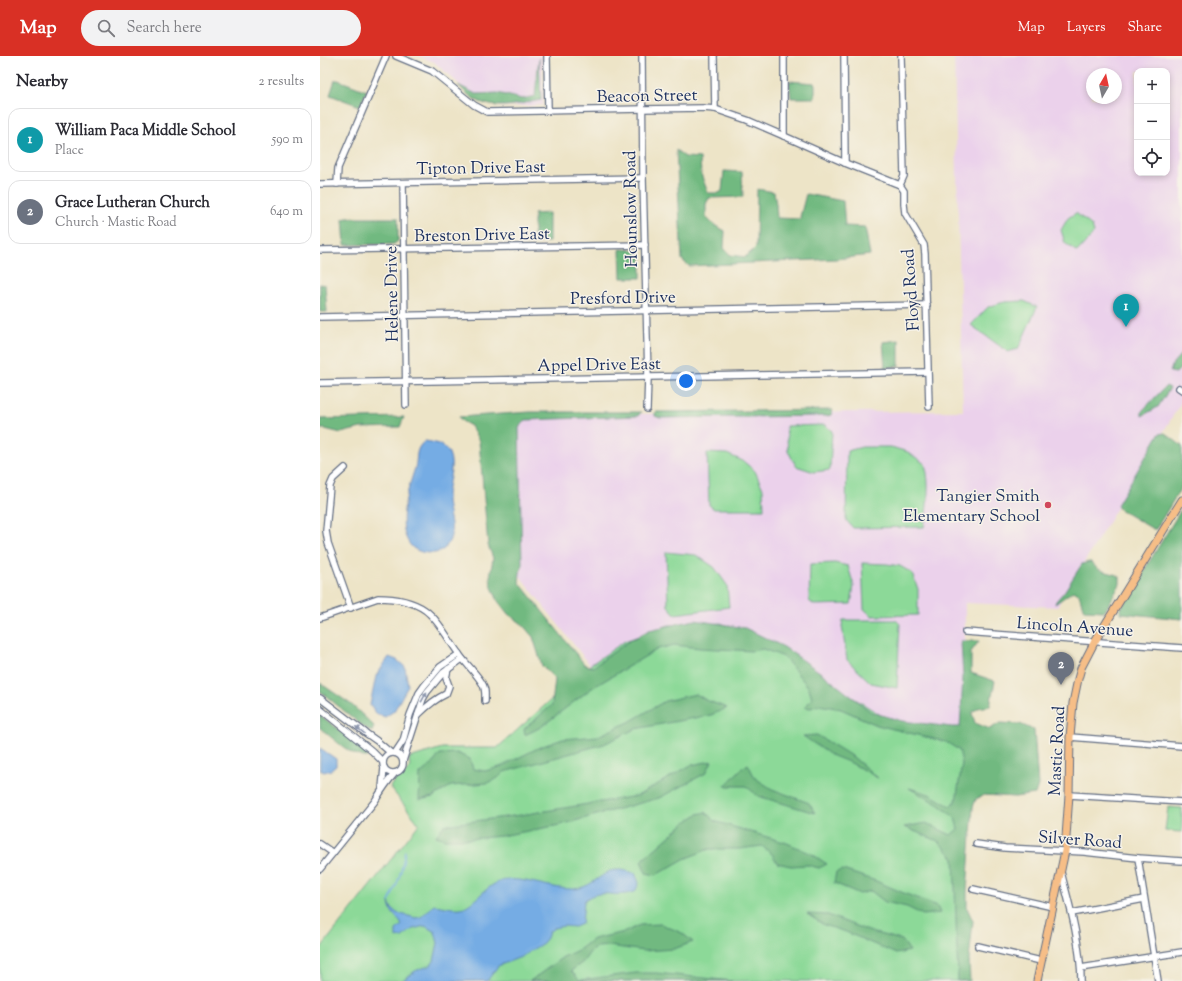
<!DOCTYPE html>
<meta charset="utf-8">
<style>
:root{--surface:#fff;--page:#f2f2f3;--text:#2b2b33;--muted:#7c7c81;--line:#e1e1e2;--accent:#d93025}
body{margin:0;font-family:"Sorts Mill Goudy",serif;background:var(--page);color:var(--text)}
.controls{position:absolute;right:12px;top:12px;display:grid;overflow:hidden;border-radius:8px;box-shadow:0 2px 6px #0003}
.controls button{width:36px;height:36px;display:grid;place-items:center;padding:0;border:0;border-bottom:1px solid var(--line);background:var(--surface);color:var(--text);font:20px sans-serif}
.compass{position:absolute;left:766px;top:12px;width:36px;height:36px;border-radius:50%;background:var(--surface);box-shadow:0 2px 6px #0003;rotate:9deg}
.you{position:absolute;left:366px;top:325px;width:14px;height:14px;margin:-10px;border:3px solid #fff;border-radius:50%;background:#1a73e8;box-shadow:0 0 0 6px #1a73e833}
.badge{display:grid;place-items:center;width:26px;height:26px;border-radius:50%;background:var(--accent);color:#fff;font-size:13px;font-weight:700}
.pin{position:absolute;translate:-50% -33px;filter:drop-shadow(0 1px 2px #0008)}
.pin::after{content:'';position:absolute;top:21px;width:14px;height:12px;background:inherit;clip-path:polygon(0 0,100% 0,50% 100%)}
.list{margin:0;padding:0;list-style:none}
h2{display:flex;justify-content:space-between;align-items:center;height:52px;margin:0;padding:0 16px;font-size:17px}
h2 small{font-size:13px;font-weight:400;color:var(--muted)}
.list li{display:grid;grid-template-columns:26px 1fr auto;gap:12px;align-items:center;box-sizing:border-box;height:64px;margin:0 8px 8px;padding:0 8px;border:1px solid var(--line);border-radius:12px}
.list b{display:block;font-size:15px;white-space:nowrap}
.list p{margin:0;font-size:13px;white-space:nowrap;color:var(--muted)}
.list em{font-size:13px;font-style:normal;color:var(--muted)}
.icon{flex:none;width:22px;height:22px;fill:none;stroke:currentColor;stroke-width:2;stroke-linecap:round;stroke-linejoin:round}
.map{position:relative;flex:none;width:862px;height:925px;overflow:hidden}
header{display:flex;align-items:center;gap:24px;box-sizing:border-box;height:56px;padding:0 20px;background:var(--accent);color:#fff}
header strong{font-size:19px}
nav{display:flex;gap:22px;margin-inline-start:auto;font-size:14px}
.search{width:280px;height:36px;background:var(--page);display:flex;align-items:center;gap:10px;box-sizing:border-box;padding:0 14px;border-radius:22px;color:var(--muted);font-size:15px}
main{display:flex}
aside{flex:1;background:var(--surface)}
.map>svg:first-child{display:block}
.built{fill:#ebd1eb;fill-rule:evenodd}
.green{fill:#8cd998;stroke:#54847b}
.forest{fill:#71b980;stroke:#46746f}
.water{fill:#75ace4;stroke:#486ea1}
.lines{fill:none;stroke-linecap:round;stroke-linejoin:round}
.stream{stroke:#75ace4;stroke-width:1.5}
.minor-casing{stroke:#646e83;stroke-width:8}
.major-casing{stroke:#646e83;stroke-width:9}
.minor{stroke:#fff;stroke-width:5.5}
.major{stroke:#f6be87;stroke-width:7}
.oneway{fill:#8d97ae}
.poi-dot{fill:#d1495b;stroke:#f7f3e8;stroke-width:1.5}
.labels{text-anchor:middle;stroke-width:3;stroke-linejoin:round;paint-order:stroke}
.street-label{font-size:17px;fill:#1b2f5e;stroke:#f7f3e8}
.poi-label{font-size:17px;fill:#1b2f5e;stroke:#f7f3e8;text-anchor:end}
</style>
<header>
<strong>Map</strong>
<div class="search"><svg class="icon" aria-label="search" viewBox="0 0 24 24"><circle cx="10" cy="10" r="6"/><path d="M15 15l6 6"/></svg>Search here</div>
<nav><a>Map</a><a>Layers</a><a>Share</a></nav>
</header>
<main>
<aside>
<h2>Nearby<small>2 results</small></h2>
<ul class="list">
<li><span class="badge" style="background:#0f9aa8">1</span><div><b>William Paca Middle School</b><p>Place</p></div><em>590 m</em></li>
<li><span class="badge" style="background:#6b7280">2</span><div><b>Grace Lutheran Church</b><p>Church · Mastic Road</p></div><em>640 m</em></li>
</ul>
</aside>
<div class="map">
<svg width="862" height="925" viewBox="0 0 862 925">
<rect width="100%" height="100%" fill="#f7f3e8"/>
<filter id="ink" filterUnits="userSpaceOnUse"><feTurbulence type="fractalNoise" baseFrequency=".025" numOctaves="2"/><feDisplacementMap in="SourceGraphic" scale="8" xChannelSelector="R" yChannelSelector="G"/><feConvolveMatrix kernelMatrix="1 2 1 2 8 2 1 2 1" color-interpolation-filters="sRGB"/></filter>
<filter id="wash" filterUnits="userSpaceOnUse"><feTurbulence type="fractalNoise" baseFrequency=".012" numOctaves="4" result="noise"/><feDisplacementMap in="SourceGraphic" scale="16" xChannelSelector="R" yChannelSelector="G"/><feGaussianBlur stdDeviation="0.9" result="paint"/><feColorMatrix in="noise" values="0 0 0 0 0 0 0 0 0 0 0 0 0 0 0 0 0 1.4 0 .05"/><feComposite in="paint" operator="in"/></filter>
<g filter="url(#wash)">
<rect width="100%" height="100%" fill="#ede4c7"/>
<g class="built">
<path d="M98,0h124l1,49 -42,2 -25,-8 -42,-37z"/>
<path d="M634,0h228v345l-125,206 -92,-4v136l-78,-20 -57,-36 -109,-60 -52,2 -44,16 -35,24 -74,-94v-156l447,-4zM817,15h30v102h-30zM772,18h24v24h-24z"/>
</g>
<g class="green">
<path d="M756,157l16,13 2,7 -17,19 -12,-9 -4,-13 7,-12z"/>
<path d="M704,245l13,6 -19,42 -10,3 -37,-27 17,-18 16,-5z"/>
<path d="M505,369l7,6 -2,39 -16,2 -18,-6 -8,-15 -2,-25z"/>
<path d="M542,391h29l17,5 17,12c6,21 2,42 -1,63l-71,1 -7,-8 1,-69z"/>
<path d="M387,397l20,1 16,7 12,10 8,18 1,20h-50l-5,-4z"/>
<path d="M346,496l30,3 18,12 13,18 2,22 -54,7 -7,-8z"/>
<path d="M515,507l13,3 6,20 -3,18 -37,1 -5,-4 1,-37z"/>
<path d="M542,507l25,1 13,2 12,7 6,16v26l-46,1 -8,-7z"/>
<path d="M523,564h53l4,4 -3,64 -26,-5 -24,-23 -5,-34z"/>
<path d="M401,567l48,18 61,42 57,36 78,20v242h-645v-32l99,-125 -29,-37 6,-9 7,-3 7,-7 -1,-10 33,-10h55l93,-83 35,-24 44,-16z"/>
<path d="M848,751l14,1v24l-17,-1z"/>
</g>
<g class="forest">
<path d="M219,2l2,42c-19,3 -39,10 -58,3 -10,-3 -18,-11 -25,-18l18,9 22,-1 24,6 13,-3z"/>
<path d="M15,24h3l29,11 -7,15 -30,-11z"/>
<path d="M469,25l26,2v15h-24z"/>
<path d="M356,94l9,7 15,1 1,16 7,19h11l3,-2 2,-20 18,1 1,25 -34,1 -3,6v13l8,8 11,6 -1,17 6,7 15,2 6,-5 5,-5 1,-58 17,3 2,12 1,14 24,1 -1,-2 6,-23 37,7 2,25 20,1 5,28 -34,4 -147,7 -7,-6z"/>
<path d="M229,157v29h-15v-28z"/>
<path d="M27,162h51v23l-4,3 -49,1 -2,-26z"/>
<path d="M300,193l14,1 7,6v22h-20z"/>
<path d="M0,228l5,1 2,27h-7z"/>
<path d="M579,284v26l-14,2 -2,-26z"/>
<path d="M862,297v14l-6,6 -6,-1 3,-9z"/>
<path d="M846,330l4,2 -12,19 -16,9v-5z"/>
<path d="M513,354l-2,5 -4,1 -167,2 -5,-2v-4z"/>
<path d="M210,356h111l-3,4 -112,4 -4,3 -3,5 3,137 -2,8 -1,9 66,83 8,2 33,-24 23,-13 46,-10 50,8 39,19 40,28 47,37 31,9 50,6h8l3,-50 -2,-36h18l-8,11v21l24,8 -5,25 -12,2 -6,5 3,10 15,6 10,-6 20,1 14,6 4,55 -3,9 -20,3 -31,-2 -8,4 -3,8 -6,84v17l6,13 -4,38 1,22h-12l-4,-123 -16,-17 -34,-14 22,-4 25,12 7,-6 -3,-11 -16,-13 -30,-17 20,6 21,12 6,-5 6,-38 -3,-13 -13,-8 -69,-17 -36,-16 -22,-4 -8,3 -6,-1 7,-9 -3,-10 -25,-31 -21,-8 -11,2 -52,-3 -26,-3 -16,4 -66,39 -51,39 -16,8 -1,-6 28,-24 3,-26 -13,-13 -9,-29 -12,-14 -13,-9 -10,-13 -7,-16 -1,-8 3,-19 -5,-13 -9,-104 -8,-15 -9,-5 -3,-4z"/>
<path d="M84,361l-4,10 -39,1 -20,5 -16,-4h-5v-10z"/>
<path d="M845,377l17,13v40l-26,43h-3l-34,-20 -2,-4 42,-71z"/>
<path d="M862,452v111l-61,-6v-5l2,-3z"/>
<path d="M769,506h2c8,12 18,8 29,15v7l-15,27 -21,-1 -3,-9 -2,-7 -6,-3 -18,13 1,-3 8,-9 18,-28z"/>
<path d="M0,627l32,22 22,21 -2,6 -12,-8 -40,-33z"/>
<path d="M376,638l10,6 21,8 -16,7 -76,14 -31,15 -100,28 -6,6 -11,5 -36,3 -18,11 -14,3 1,-26 13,-11 7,-9 17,-1 13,6 3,10 12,2 15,-4 40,-20 23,-8 35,-3 31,-14 36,-21z"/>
<path d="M0,659l49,38 -2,4c-15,1 -35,-20 -47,-29z"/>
<path d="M497,679l36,22 25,21 -27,-15 -20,-8 -28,-19z"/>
<path d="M392,705l-6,12 -47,25 -99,27 -59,11 -31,3h-25l-9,-3 8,-11 77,-10 116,-19 54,-31z"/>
<path d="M428,708l7,14 17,11 37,14 6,10 -57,-17 -12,-10h-21l16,-17z"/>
<path d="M386,756l8,9 73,22 25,11 15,10 -8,4 -12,-3 -16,1 -14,-3 -4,-8 -11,-9 -23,3h-30l-25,10 -28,16 -10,-2 -5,-12 47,-41 10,-6z"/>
<path d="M523,814l33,11 30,13 32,12 3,7 -18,2 -16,-8 -22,-5 -14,-11 -11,3 -26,-11 2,-11z"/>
<path d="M487,858l21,1 43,17 31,8 8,11 -14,3 -50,-22 -22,-7z"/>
<path d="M341,868l21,9 11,9 -19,7 -30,2 -35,-5 -12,1 -7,5 -7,10 -12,9 9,9 56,-7h20l76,8h-202l33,-24 17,-8 13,-10 32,-7 15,-7z"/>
</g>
<g class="water">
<path d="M105,385c8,1 20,3 24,12 6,14 -2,31 -2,45 0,16 10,33 0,47 -4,6 -8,8 -15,8 -8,0 -14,-1 -20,-6 -18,-19 -4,-57 3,-79 3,-11 -1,-19 10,-27z"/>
<path d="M69,601l8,3 8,7 3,19 -14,25 -9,6 -10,-4 -5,-8 6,-29z"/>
<path d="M0,692l16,11v7l-5,4 -7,2 -4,-2z"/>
<path d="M302,814l13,3 4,10 -4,9c-4,0 -7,2 -10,2 -15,2 -28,-5 -41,7l-2,23 -7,3 -11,-1 -10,2 -5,4 -2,6 -4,5 -22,14 -23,9 -11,15h-85l13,-10 16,-6 3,-4 4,-18 -3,-11 -10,-6 -12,3 -11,8 -6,1v-8l6,-5c-6,-10 -12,-11 -13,-23l3,7 5,4 19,5 5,-1 13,-12c8,1 19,4 27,3 12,-2 25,-23 40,-27 19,-6 51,9 73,8 15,-1 24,-12 36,-18 3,-1 8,-1 12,-1z"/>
</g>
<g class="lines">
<path class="stream" d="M69,846c9,-19 13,-31 16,-51"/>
</g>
</g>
<g filter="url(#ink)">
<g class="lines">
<g class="minor-casing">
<g id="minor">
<path d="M76,0l36,15 42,34 13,7 156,-3 60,-1 12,1 32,11 37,16 61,27 55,22"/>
<path d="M227,0l1,54"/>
<path d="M322,0l1,122 5,199 -1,32"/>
<path d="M394,0l1,53"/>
<path d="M464,0v80"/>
<path d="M524,0l1,107"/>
<path d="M581,0l3,120 -4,9 4,6v13l1,9 19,32 1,9 4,153"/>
<path d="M83,127l3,222"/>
<path d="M0,128l323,-6"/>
<path d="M17,128l1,-16 48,-112"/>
<path d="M0,194l325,-5"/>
<path d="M0,261l607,-12"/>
<path d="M0,327l607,-11"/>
<path d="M859,332l3,2"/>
<path d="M25,412l-12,11 -3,7 -4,45 2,12 23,65"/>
<path d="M0,562l58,-20c15,0 34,3 47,12 14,10 24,31 34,44 7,10 17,19 23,29 4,6 3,11 3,18"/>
<path d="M645,576l217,16"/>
<path d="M0,642l47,36 10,7 14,12"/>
<path d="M0,653l52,42 11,11"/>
<path d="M98,659c9,-9 17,-16 28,-21l3,-8 -3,-8 2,-9"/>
<path d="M750,681l112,9"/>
<circle cx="73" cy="707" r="10"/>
<path d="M75,697l8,-12 7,-26 9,-22 5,-7 16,-19 19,-13"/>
<path d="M83,705l20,-62 4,-7 16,-19 19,-14"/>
<path d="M62,732l2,-20"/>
<path d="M749,739l113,7"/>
<path d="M0,788l13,9"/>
<path d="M656,788l29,4 79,4 54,6 44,3"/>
<path d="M818,802l20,123"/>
<path d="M0,813l55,-68c6,-10 12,-19 20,-28"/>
<path d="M741,816c9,34 20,74 20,109"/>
<path d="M653,833l80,18"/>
<path d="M752,857l72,-14"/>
<path d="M658,890l63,15"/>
<path d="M761,912l101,-16"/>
</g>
</g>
<g class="major-casing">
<path id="major" d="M717,925l28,-130 4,-56 1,-58 3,-34 5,-24 3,-11 14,-27 87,-141"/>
</g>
<use href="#minor" class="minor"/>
<use href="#major" class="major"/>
</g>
<defs><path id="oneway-solid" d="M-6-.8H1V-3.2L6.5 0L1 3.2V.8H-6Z"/></defs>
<g class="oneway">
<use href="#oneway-solid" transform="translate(104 641) rotate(-61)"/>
<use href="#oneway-solid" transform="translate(40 674) rotate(-142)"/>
</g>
</g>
<circle class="poi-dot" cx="728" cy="449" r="4"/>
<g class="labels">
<g class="street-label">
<text transform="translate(327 39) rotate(-1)" y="6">Beacon Street</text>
<text transform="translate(161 111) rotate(-1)" y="6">Tipton Drive East</text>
<text transform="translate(310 153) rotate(-91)" y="6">Hounslow Road</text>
<text transform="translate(162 178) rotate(-1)" y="6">Breston Drive East</text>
<text transform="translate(590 234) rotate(-94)" y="6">Floyd Road</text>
<text transform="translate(71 238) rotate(-91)" y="6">Helene Drive</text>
<text transform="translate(303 241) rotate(-1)" y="6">Presford Drive</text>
<text transform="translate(279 308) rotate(-1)" y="6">Appel Drive East</text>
<text transform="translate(755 570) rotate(4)" y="6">Lincoln Avenue</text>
<text transform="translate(736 695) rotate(-87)" y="6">Mastic Road</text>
<text transform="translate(760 783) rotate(4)" y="6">Silver Road</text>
</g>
<g class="poi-label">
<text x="720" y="445">Tangier Smith<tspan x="720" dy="20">Elementary School</tspan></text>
</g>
</g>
</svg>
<div class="controls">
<button>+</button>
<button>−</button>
<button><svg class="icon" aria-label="locate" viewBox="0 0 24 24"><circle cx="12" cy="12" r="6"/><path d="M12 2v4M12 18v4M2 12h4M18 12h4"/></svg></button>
</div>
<svg class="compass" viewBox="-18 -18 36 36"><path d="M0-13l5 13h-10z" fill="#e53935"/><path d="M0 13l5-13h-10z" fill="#7c7c81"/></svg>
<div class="you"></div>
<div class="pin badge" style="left:806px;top:271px;background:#0f9aa8">1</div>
<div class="pin badge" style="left:741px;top:629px;background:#6b7280">2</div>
</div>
</main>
